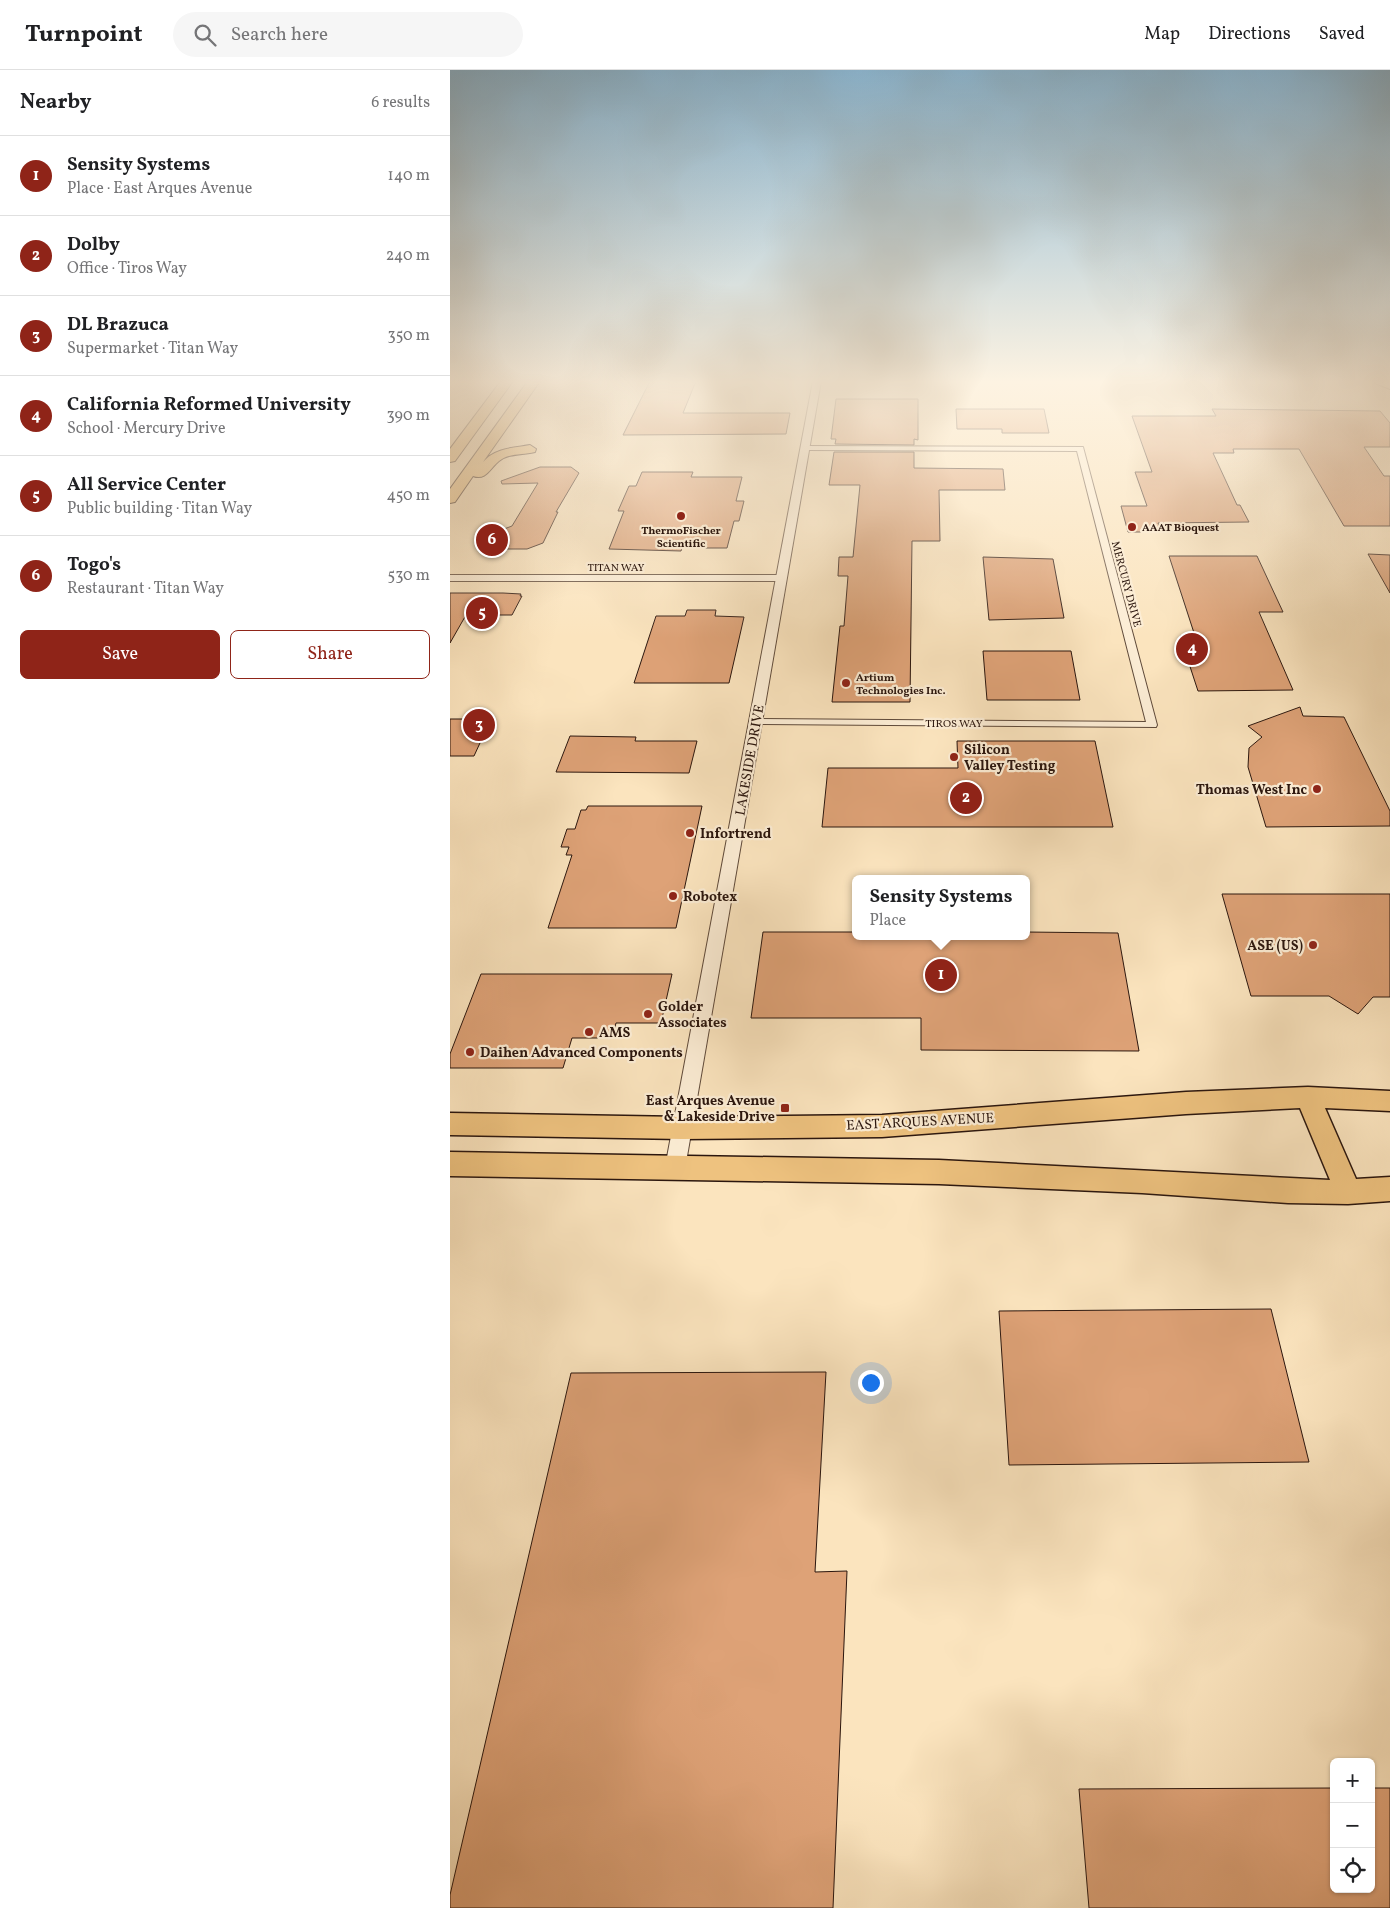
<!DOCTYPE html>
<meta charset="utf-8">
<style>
:root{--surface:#fff;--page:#f6f6f6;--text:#202124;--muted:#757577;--line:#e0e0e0;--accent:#8f2418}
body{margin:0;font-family:Vollkorn,serif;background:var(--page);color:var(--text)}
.controls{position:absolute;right:15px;bottom:15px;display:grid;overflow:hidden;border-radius:8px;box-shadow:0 1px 4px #0004}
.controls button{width:45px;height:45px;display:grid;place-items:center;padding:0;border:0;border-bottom:1px solid var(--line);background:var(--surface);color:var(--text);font:25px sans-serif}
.you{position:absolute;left:420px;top:1312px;width:18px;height:18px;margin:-12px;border:4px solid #fff;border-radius:50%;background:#1a73e8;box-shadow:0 0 0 8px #1a73e833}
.badge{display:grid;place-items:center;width:32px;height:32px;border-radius:50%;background:var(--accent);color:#fff;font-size:16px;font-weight:700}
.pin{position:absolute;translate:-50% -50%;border:2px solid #fff;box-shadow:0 1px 5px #0006}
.popup{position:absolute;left:402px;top:805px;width:178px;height:65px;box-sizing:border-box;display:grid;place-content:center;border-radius:8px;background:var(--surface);filter:drop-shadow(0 1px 4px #0005);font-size:16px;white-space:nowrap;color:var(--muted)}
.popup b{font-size:19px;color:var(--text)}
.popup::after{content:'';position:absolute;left:50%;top:100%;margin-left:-10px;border:10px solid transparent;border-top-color:var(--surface)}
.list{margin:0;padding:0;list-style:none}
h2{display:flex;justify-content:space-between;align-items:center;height:65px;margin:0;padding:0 20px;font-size:21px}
h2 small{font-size:16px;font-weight:400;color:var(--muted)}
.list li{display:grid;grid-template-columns:32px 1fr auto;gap:15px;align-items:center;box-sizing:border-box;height:80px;padding:0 20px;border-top:1px solid var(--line)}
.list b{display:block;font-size:19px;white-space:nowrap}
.list p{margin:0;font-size:16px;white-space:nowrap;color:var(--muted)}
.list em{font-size:16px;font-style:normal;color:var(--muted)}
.actions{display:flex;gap:10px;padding:15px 20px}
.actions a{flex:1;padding:11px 0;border:1px solid var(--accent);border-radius:8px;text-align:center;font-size:18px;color:var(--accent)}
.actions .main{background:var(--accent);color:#fff}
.icon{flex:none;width:28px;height:28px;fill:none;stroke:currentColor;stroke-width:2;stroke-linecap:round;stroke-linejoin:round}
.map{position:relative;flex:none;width:940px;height:1838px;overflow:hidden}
header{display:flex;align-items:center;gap:30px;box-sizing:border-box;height:70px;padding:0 25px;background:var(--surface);border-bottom:1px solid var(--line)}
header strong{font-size:24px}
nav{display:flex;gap:28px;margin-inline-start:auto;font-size:18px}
.search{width:350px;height:45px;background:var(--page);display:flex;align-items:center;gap:12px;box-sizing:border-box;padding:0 18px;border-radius:28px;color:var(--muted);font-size:19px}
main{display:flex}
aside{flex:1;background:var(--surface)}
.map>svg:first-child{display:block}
.building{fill:#dea277;stroke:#2b160e}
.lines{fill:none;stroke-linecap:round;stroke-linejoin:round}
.minor-casing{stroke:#5f4a3a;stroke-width:2}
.tertiary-casing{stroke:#5f4a3a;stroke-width:2}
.secondary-casing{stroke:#2b160e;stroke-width:2}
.primary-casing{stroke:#2b160e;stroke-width:3}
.trunk-casing{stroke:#2b160e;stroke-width:2}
.minor{fill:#fcedd5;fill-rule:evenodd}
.tertiary{fill:#fcedd5;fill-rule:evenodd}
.secondary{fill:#fcedd5;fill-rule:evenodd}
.primary{fill:#eec27f;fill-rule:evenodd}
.trunk{fill:#eec27f;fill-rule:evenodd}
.poi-dot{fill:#8f2418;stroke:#fcedd5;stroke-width:2}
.labels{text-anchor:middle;stroke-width:4.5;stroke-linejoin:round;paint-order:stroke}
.far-poi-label{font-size:11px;font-weight:bold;fill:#2b160e;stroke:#fcedd5;text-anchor:start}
.far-street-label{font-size:11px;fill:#2b160e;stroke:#fcedd5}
.poi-label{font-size:14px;font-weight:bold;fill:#2b160e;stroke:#fcedd5;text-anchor:start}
.street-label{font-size:14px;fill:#2b160e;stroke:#fcedd5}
</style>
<header>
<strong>Turnpoint</strong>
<div class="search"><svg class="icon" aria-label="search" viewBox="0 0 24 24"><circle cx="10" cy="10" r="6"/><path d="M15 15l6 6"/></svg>Search here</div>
<nav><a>Map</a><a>Directions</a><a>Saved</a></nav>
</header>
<main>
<aside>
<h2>Nearby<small>6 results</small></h2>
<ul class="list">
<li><span class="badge">1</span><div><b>Sensity Systems</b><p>Place · East Arques Avenue</p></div><em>140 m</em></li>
<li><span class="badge">2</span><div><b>Dolby</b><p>Office · Tiros Way</p></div><em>240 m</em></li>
<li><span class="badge">3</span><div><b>DL Brazuca</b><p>Supermarket · Titan Way</p></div><em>350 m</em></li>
<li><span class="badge">4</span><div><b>California Reformed University</b><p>School · Mercury Drive</p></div><em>390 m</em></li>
<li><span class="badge">5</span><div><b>All Service Center</b><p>Public building · Titan Way</p></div><em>450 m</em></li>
<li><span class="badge">6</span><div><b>Togo's</b><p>Restaurant · Titan Way</p></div><em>530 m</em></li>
</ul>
<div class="actions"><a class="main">Save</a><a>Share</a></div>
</aside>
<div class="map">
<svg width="940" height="1838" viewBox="0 0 940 1838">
<rect width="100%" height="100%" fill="#fbe4be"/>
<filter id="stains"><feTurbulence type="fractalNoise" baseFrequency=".004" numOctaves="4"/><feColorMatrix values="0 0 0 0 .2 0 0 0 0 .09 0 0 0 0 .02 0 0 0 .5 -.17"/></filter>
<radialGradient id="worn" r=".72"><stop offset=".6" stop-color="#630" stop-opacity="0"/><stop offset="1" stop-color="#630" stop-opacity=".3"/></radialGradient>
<g class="building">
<path d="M200,311h46l-13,32h107l-4,21 -163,1z"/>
<path d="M386,329h82v41l-4,-1v6l-79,-1 1,-5h-5z"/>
<path d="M506,339h88l5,24h-47v-4h-45z"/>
<path d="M762,339l168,2 10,12v24h-26l20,29h6v50h-46l-45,-77h-66l1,4h-21l24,52h3l9,17 -91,1 3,9h-33l-7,-26h26l-12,-34h17l-20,-56h84z"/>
<path d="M384,382h80v16l89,1 2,21h-66l1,51h-28l-2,161h-78l8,-76h4l4,-50h-10l1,-19h14l7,-72h-31z"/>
<path d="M90,397h31l8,6 -23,39h2l-15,31 -16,6h-36l-9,-6 8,-13 14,-1 8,-3 26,-43 -36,1 -1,-3z"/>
<path d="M192,402h51l-2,5h51l-6,24h8l-5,20h-5l-7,27h-45l-1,3 -72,-2 15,-38h-6l11,-25h7z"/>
<path d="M918,484l22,1v38z"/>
<path d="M719,486h88l26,56h-24l34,78 -95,1 -18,-55h15z"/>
<path d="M533,487l70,2 11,59 -75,2z"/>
<path d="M0,523h53l18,1 -1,2h2l-10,19h-46l-16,28z"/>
<path d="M237,540h29l-1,6 29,1 -15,66h-95l22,-67h29z"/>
<path d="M533,581h88l9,49h-93z"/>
<path d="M850,637l3,9 41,1 46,94v15l-124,1 -18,-60 1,-19 13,-11 -14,-11z"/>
<path d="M0,649h41l-17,37h-24z"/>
<path d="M120,666l66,1 -1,4h62l-8,32 -133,-1z"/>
<path d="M507,671h138l18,86h-291l6,-59h130z"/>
<path d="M138,736h114l-26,122h-128l24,-73h-6l3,-8h-8l6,-18h8l6,-19h5z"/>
<path d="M772,824h168v103h-17l-15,17 -29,-18h-78z"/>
<path d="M313,862h93v4h170v-4l92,1 21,118 -218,-1v-32h-170z"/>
<path d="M31,904h191l-11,49h-45l-4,15h-40l-9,30h-113v-14z"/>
<path d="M821,1239l38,153 -300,3 -10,-154z"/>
<path d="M376,1302l-11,200 32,-1 -14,337h-383v-13l121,-522z"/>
<path d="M884,1718v101h37v-101h19v120h-301l-10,-119z"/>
</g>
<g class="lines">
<g class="minor-casing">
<g id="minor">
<path d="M352,376l281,1 74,278 -1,2 -404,-3 -1,-2 5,-3 390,3 -69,-271 -272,-1h-3z"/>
<path d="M0,505h332l4,3 -4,3h-332z"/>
</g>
</g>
<g class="tertiary-casing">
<path id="tertiary" d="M363,311h8l-136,787 -3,6 -7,3 -7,-3 -3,-6z"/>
</g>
<g class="secondary-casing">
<path id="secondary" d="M923,311l17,2v6l-15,-6z"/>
</g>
<g class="primary-casing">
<path id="primary" d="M858,1017l82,4v20l-65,-3 31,71 34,-2v24l-42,3 -60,-1 -146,-10 -203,-9 -489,-8v-24l489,8 391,20 -30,-72 -114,6 -304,23 -200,2 -232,-4v-22l232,4 200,-2 304,-23z"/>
</g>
<g class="trunk-casing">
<g id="trunk">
<path d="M51,311h12l-58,80 -5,1v-13z"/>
<path d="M78,311h12l-57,81c12,-14 30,-14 47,-17l6,4 -1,3c-12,3 -26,1 -36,9 -9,7 -13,20 -26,15l-18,26 -5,1v-14z"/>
</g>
</g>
<use href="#minor" class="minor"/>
<use href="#tertiary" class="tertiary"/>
<use href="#secondary" class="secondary"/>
<use href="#primary" class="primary"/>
<use href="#trunk" class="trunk"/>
</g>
<linearGradient id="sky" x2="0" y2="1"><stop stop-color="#8bb8d5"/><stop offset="0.55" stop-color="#fdf3e2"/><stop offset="1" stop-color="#fdf3e2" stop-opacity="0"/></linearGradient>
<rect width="940" height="568" fill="url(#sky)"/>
<g class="poi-dot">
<circle cx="231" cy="446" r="5"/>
<circle cx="682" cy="457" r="5"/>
<circle cx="396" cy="613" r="5"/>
<circle cx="504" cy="687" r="5"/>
<circle cx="867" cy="719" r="5"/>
<circle cx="240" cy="763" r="5"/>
<circle cx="223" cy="826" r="5"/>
<circle cx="863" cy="875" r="5"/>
<circle cx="198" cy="944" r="5"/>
<circle cx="139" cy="962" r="5"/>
<circle cx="20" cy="982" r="5"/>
<rect x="330" y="1033" width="10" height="10" rx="2.5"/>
</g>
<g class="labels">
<g class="far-poi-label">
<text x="692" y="461">AAAT Bioquest</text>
<text x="231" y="464" text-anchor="middle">ThermoFischer<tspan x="231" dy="13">Scientific</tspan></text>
<text x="406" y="611">Artium<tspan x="406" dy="13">Technologies Inc.</tspan></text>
</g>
<g class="far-street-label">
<text x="166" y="501">TITAN WAY</text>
<text transform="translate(677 514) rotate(75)" y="4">MERCURY DRIVE</text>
<text x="504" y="657">TIROS WAY</text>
</g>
<g class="poi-label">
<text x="514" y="684">Silicon<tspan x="514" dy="16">Valley Testing</tspan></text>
<text x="857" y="724" text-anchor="end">Thomas West Inc</text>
<text x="250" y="768">Infortrend</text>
<text x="233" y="831">Robotex</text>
<text x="853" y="880" text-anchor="end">ASE (US)</text>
<text x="208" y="941">Golder<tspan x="208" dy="16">Associates</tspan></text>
<text x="149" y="967">AMS</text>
<text x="30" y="987">Daihen Advanced Components</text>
<text x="325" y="1035" text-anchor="end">East Arques Avenue<tspan x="325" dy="16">&amp; Lakeside Drive</tspan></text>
</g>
<g class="street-label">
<text transform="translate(299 690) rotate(-80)" y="5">LAKESIDE DRIVE</text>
<text transform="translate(470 1051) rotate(-3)" y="5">EAST ARQUES AVENUE</text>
</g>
</g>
<rect width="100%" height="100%" filter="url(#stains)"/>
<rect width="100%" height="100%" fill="url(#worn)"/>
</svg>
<div class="controls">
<button>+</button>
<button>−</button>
<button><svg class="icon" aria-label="locate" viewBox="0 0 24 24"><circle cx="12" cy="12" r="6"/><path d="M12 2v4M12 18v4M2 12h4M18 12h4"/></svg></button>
</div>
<div class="you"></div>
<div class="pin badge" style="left:491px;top:905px">1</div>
<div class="popup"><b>Sensity Systems</b>Place</div>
<div class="pin badge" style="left:516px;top:728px">2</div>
<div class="pin badge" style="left:29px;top:655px">3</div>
<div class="pin badge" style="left:742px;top:579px">4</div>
<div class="pin badge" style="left:32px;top:543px">5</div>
<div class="pin badge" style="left:42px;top:470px">6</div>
</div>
</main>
